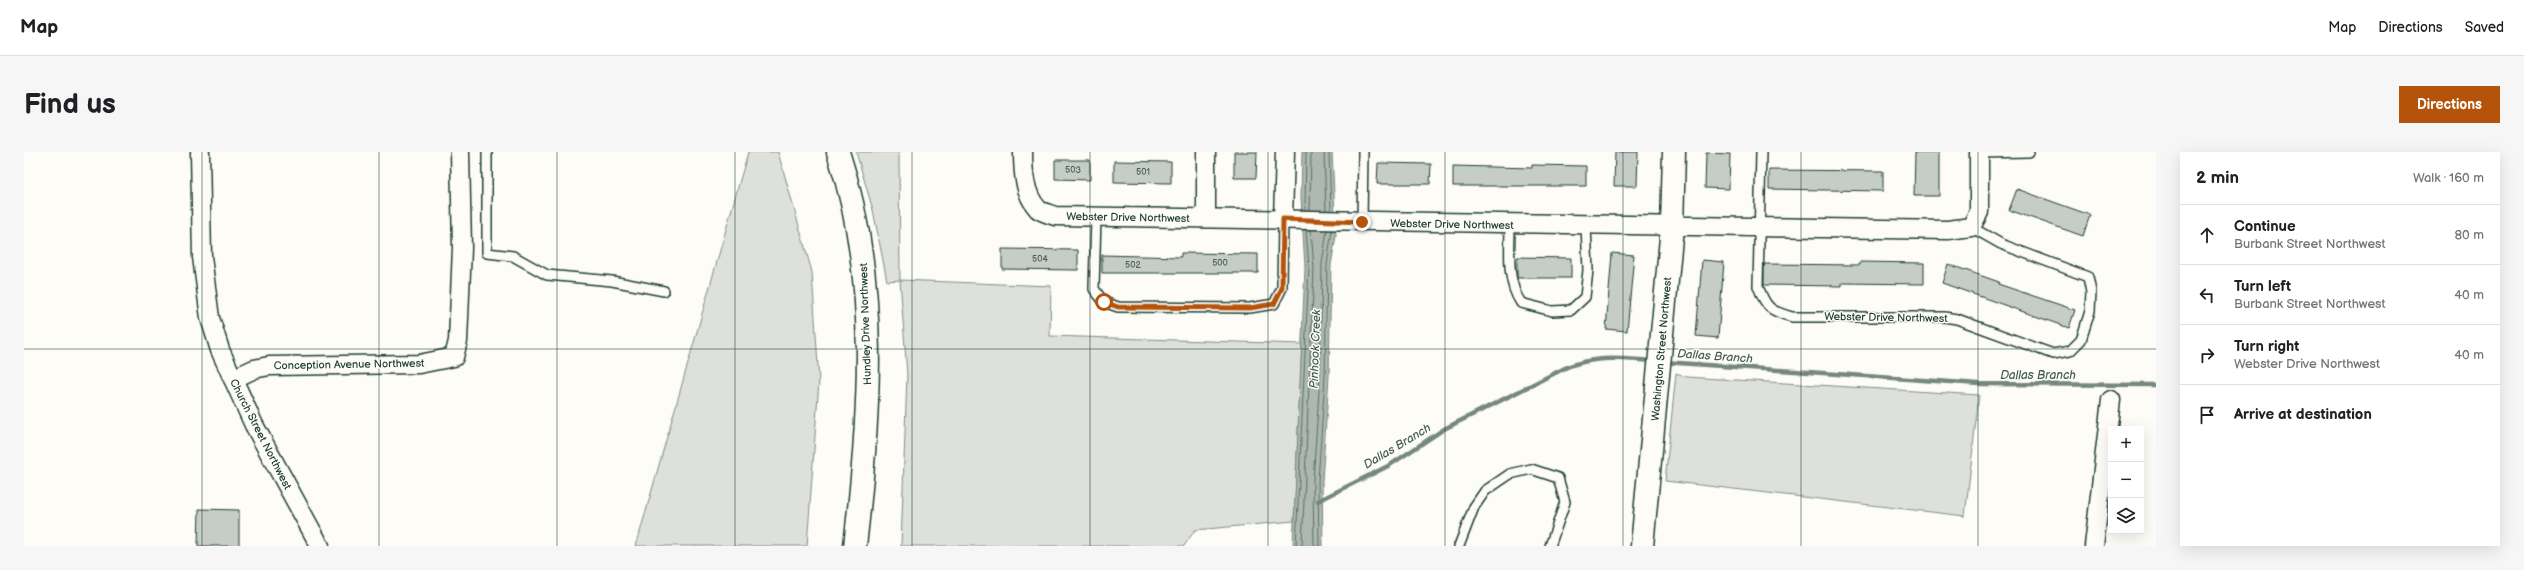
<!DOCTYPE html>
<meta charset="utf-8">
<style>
:root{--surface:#fff;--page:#f6f6f6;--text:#202124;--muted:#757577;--line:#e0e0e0;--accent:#b45309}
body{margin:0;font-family:"Balsamiq Sans",sans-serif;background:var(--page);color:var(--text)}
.controls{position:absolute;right:12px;bottom:12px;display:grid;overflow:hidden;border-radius:0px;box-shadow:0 4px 16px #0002}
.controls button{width:36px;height:36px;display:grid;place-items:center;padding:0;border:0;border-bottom:1px solid var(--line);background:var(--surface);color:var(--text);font:20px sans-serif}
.stop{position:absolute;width:12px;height:12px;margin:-9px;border:3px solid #b45309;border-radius:50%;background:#fff}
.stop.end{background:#b45309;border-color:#fff;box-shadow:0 1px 4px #0008}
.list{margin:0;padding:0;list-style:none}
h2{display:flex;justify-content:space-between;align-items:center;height:52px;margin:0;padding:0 16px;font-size:17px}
h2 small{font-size:13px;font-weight:400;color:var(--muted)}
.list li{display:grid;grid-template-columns:26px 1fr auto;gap:12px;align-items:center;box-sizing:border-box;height:60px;padding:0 16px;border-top:1px solid var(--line)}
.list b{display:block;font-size:15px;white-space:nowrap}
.list p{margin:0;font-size:13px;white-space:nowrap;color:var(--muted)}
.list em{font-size:13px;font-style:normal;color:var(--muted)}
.icon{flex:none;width:22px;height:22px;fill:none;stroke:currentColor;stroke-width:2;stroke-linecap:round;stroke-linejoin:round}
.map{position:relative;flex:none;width:2132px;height:394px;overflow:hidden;border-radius:0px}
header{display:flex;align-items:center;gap:24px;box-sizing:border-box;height:56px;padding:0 20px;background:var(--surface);border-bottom:1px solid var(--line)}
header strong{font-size:19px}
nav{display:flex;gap:22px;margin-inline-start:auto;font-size:14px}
.intro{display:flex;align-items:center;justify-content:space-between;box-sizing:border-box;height:96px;padding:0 24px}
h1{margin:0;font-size:28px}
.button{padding:10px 18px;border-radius:0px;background:var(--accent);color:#fff;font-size:14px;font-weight:700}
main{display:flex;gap:24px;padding:0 24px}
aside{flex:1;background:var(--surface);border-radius:0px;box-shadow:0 4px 16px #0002}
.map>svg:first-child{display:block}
.green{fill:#dde0db;stroke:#7e8e88}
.water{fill:#aeb8b1;stroke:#75877f}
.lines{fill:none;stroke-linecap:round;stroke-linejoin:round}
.shore{stroke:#586e66;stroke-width:1}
.stream{stroke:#75877f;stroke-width:4.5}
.building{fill:#c6cdc7;stroke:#1f3d34}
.service-casing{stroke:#1f3d34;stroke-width:12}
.minor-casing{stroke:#1f3d34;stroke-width:21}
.tertiary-casing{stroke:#1f3d34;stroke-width:25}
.secondary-casing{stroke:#1f3d34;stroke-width:25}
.service{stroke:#fdfcf7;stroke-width:9}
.minor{stroke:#fdfcf7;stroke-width:18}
.tertiary{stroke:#fdfcf7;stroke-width:22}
.secondary{stroke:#fdfcf7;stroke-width:22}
.route{stroke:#b45309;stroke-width:5}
.grid{fill:none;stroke:#1f3d34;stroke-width:1;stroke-opacity:0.55}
.labels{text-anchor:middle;stroke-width:3;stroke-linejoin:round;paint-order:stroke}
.number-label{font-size:9px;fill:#496159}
.street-label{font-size:11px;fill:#1f3d34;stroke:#fdfcf7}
.water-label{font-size:12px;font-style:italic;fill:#435c53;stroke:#fdfcf7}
</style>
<header>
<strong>Map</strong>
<nav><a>Map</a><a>Directions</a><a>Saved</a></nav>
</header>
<div class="intro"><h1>Find us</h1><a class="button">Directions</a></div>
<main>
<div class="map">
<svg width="2132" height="394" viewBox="0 0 2132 394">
<rect width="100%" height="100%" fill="#fdfcf7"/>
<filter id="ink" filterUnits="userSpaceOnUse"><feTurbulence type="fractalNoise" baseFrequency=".025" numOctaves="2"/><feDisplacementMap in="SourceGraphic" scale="8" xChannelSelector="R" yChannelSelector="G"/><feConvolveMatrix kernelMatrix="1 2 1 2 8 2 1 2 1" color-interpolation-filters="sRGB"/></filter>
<g filter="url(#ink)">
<g class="green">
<path d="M724,0h30l34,120 7,109 -12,165h-171z"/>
<path d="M832,0h43l1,128 151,6 -1,50 252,8 -8,177 -99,9 -11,16h-283l6,-171 -7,-95 -13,1 -14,-71z"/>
<path d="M1652,221l11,4 292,18 -14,121 -300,-35z"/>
</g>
<path class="water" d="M1278,0h30l4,84 -5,29 -2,112 -7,104 1,65h-30l12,-278 -4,-71z"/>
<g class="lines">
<g class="shore">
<path d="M1300,0l2,58"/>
<path d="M1305,0l2,58"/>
<path d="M1281,58l1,-58"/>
<path d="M1286,58l1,-58"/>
<path d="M1272,394l13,-278 -3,-38"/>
<path d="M1278,394l12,-277 -3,-39"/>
<path d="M1290,394l-1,-65 7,-104 2,-113 5,-34"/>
<path d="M1295,394l-1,-65 7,-104 2,-112 5,-35"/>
</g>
<g class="stream">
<path d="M1640,210l315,22 177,1"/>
<path d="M1294,349l72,-36 54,-36 123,-62c30,-12 54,-8 86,-6"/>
</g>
</g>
<g class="building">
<path d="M1210,0h23l-1,26h-22z"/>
<path d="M1591,0h23l-1,34h-23z"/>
<path d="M1891,0h24v44h-25z"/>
<path d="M1682,1l24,1 -1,35 -24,-1z"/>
<path d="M1031,8h35v20l-35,-1z"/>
<path d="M1090,9l57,1v21l-57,-1z"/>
<path d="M1354,11l53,1 -1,20h-53z"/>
<path d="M1508,13l54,1v20h-133v-20l79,2z"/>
<path d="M1745,18l114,1v20l-114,-2z"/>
<path d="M1993,37l73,26 -7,21 -74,-26z"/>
<path d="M978,97l76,1v20l-76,-1z"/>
<path d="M1157,101l77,1v19h-156v-18l79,2z"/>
<path d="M1588,101l22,2 -7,76 -21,-2z"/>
<path d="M1493,105l54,1v20h-54z"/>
<path d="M1678,108l22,2 -6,76 -22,-2z"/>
<path d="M1836,110l64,1v21l-82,-1v3l-78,-1v-21l96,1z"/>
<path d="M1924,112l51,18 -1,2 77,26 -6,18 -127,-45z"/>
<path d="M175,357l40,1v36h-41z"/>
</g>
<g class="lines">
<g class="service-casing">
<g id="service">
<path d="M463,0v101l26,3 34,19 65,6 52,10"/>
<path d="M1737,0l-3,134c8,22 12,25 34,31h152l13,2 96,35 17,-3 11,-11 9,-29 1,-19 -3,-15 -87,-33 -30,-17"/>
<path d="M1955,1l50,-1"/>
<path d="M1072,65l-2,72 10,13 14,5 132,1 24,-4 8,-16 1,-69"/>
<path d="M1338,70l1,-70"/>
<path d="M1486,73c0,26 -4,56 11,78l31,8 19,-1 14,-13 3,-27 -2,-44"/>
<path d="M1435,394l15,-39 11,-16 25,-17 21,-5 27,9 7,24 -15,44"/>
</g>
</g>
<g class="minor-casing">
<g id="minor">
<path d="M176,0l2,105 8,61 10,32 34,75 66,121"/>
<path d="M999,0c0,19 1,42 15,57 3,3 12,5 17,7l893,14 23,-3 8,-15v-60"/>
<path d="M1182,66v-66"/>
<path d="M1259,67l2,-67"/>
<path d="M209,227l21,-10 15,-3 150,-2 35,-7 4,-16 4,-93 -2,-96"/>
<path d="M2070,394l17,-146"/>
</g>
</g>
<g class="tertiary-casing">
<path id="tertiary" d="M814,0c42,127 32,263 17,394"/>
</g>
<g class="secondary-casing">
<path id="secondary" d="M1618,394l30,-319 2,-75"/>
</g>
<use href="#service" class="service"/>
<use href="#minor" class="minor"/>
<use href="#tertiary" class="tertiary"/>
<use href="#secondary" class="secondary"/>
</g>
</g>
<g class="lines" filter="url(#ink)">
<path class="route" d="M1080,150l14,5 132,1 24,-4 8,-16 1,-69 79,3"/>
</g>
<path class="grid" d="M178,0v394M355,0v394M533,0v394M711,0v394M888,0v394M1066,0v394M1244,0v394M1421,0v394M1599,0v394M1777,0v394M1954,0v394M0,197h2132"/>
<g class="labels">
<g class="number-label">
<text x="1049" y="21">503</text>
<text x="1119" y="23">501</text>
<text x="1016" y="110">504</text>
<text x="1196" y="114">500</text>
<text x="1109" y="116">502</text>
</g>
<g class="street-label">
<text transform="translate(1104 65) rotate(1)" y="4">Webster Drive Northwest</text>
<text transform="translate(1428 72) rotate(1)" y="4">Webster Drive Northwest</text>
<text transform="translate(1862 165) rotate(1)" y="4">Webster Drive Northwest</text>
<text transform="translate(841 172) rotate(-92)" y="4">Hundley Drive Northwest</text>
<text transform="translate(1637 197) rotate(-85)" y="4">Washington Street Northwest</text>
<text transform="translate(325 212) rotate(-1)" y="4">Conception Avenue Northwest</text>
<text transform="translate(237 282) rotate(63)" y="4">Church Street Northwest</text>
</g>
<g class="water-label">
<text transform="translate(1291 197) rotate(-88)" y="4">Pinhook Creek</text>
<text transform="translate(1691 204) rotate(4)" y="4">Dallas Branch</text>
<text x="2014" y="227">Dallas Branch</text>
<text transform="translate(1373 294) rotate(-31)" y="4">Dallas Branch</text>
</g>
</g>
</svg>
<div class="controls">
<button>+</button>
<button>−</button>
<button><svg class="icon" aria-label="layers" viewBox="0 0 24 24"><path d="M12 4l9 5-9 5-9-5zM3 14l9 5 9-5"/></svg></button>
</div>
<div class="stop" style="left:1080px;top:150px"></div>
<div class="stop end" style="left:1338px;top:70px"></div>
</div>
<aside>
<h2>2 min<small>Walk · 160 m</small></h2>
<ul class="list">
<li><svg class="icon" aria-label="ahead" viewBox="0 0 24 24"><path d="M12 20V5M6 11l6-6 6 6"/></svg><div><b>Continue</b><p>Burbank Street Northwest</p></div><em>80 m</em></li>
<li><svg class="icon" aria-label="left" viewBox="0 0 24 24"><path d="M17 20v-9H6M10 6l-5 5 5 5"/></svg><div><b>Turn left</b><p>Burbank Street Northwest</p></div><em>40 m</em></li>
<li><svg class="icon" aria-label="right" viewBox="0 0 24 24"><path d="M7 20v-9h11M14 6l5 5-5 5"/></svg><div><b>Turn right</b><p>Webster Drive Northwest</p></div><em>40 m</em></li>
<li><svg class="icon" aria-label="arrive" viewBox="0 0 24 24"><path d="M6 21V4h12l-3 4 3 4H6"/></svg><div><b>Arrive at destination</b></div></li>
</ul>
</aside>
</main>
